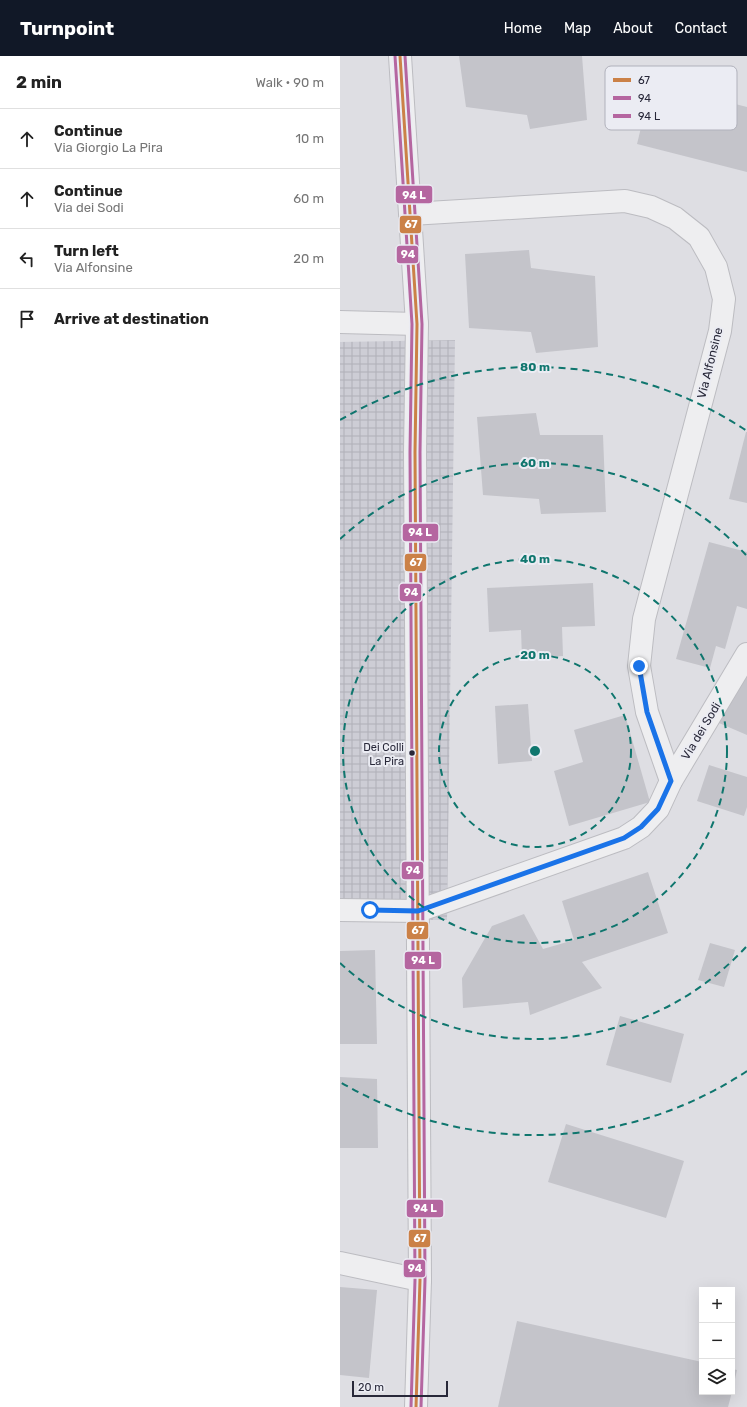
<!DOCTYPE html>
<meta charset="utf-8">
<style>
:root{--surface:#fff;--page:#f2f2f2;--text:#222;--muted:#767676;--line:#e0e0e0;--accent:#111827}
body{margin:0;font-family:Rubik,sans-serif;background:var(--page);color:var(--text)}
.controls{position:absolute;right:12px;bottom:12px;display:grid;overflow:hidden;border-radius:0px;box-shadow:0 4px 16px #0002}
.controls button{width:36px;height:36px;display:grid;place-items:center;padding:0;border:0;border-bottom:1px solid var(--line);background:var(--surface);color:var(--text);font:20px sans-serif}
.scale{position:absolute;left:12px;bottom:10px;width:96px;box-sizing:border-box;padding-left:4px;border:2px solid #282839;border-top:0;font-size:11px;line-height:14px;white-space:nowrap;color:#282839;-webkit-text-stroke:3px #ebecf3;paint-order:stroke}
.stop{position:absolute;width:12px;height:12px;margin:-9px;border:3px solid #1a73e8;border-radius:50%;background:#fff}
.stop.end{background:#1a73e8;border-color:#fff;box-shadow:0 1px 4px #0008}
.list{margin:0;padding:0;list-style:none}
h2{display:flex;justify-content:space-between;align-items:center;height:52px;margin:0;padding:0 16px;font-size:17px}
h2 small{font-size:13px;font-weight:400;color:var(--muted)}
.list li{display:grid;grid-template-columns:26px 1fr auto;gap:12px;align-items:center;box-sizing:border-box;height:60px;padding:0 16px;border-top:1px solid var(--line)}
.list b{display:block;font-size:15px;white-space:nowrap}
.list p{margin:0;font-size:13px;white-space:nowrap;color:var(--muted)}
.list em{font-size:13px;font-style:normal;color:var(--muted)}
.icon{flex:none;width:22px;height:22px;fill:none;stroke:currentColor;stroke-width:2;stroke-linecap:round;stroke-linejoin:round}
.map{position:relative;flex:none;width:407px;height:1351px;overflow:hidden}
header{display:flex;align-items:center;gap:24px;box-sizing:border-box;height:56px;padding:0 20px;background:var(--accent);color:#fff}
header strong{font-size:19px}
nav{display:flex;gap:22px;margin-inline-start:auto;font-size:14px}
main{display:flex}
aside{flex:1;background:var(--surface)}
.map>svg:first-child{display:block}
.industrial{fill:url(#industrial-grid)}
.building{fill:#c4c4ca}
.lines{fill:none;stroke-linecap:round;stroke-linejoin:round}
.minor-casing{stroke:#bcbcc1;stroke-width:24}
.tertiary-casing{stroke:#bcbcc1;stroke-width:24}
.minor{stroke:#eeeef0;stroke-width:22}
.tertiary{stroke:#eeeef0;stroke-width:22}
.bus-1-casing{stroke:#ebecf3;stroke-width:6}
.bus-2-casing{stroke:#ebecf3;stroke-width:6}
.bus-3-casing{stroke:#ebecf3;stroke-width:6}
.bus-1{stroke:#cb8147;stroke-width:3}
.bus-2{stroke:#b566a0;stroke-width:3}
.bus-3{stroke:#b566a0;stroke-width:3}
.route{stroke:#1a73e8;stroke-width:5}
.ring{fill:none;stroke:#0f766e;stroke-width:2;stroke-dasharray:7 5}
.bus-dot{fill:#282839;stroke:#ebecf3;stroke-width:1.5}
.labels{text-anchor:middle;stroke-width:4;stroke-linejoin:round;paint-order:stroke}
.bus-label{font-size:11px;fill:#282839;stroke:#ebecf3;text-anchor:end}
.street-label{font-size:12px;fill:#282839;stroke:#ebecf3}
.key{fill:#ebecf3;stroke:#b0b1bb;stroke-width:1}
.key-label{font-size:11px;fill:#282839}
.centre{fill:#0f766e;stroke:#ebecf3;stroke-width:2}
.ring-label{font-size:12px;text-anchor:middle;font-weight:bold;fill:#0f766e;stroke:#ebecf3;stroke-width:4;stroke-linejoin:round;paint-order:stroke}
.line-badge{stroke:#ebecf3;stroke-width:1.5}
.badge-label{font-size:11px;text-anchor:middle;font-weight:bold;fill:#fff}
</style>
<header>
<strong>Turnpoint</strong>
<nav><a>Home</a><a>Map</a><a>About</a><a>Contact</a></nav>
</header>
<main>
<aside>
<h2>2 min<small>Walk · 90 m</small></h2>
<ul class="list">
<li><svg class="icon" aria-label="ahead" viewBox="0 0 24 24"><path d="M12 20V5M6 11l6-6 6 6"/></svg><div><b>Continue</b><p>Via Giorgio La Pira</p></div><em>10 m</em></li>
<li><svg class="icon" aria-label="ahead" viewBox="0 0 24 24"><path d="M12 20V5M6 11l6-6 6 6"/></svg><div><b>Continue</b><p>Via dei Sodi</p></div><em>60 m</em></li>
<li><svg class="icon" aria-label="left" viewBox="0 0 24 24"><path d="M17 20v-9H6M10 6l-5 5 5 5"/></svg><div><b>Turn left</b><p>Via Alfonsine</p></div><em>20 m</em></li>
<li><svg class="icon" aria-label="arrive" viewBox="0 0 24 24"><path d="M6 21V4h12l-3 4 3 4H6"/></svg><div><b>Arrive at destination</b></div></li>
</ul>
</aside>
<div class="map">
<svg width="407" height="1351" viewBox="0 0 407 1351">
<defs>
<pattern id="industrial-grid" width="8" height="8" patternUnits="userSpaceOnUse"><rect width="8" height="8" fill="#cdcdd5"/><path d="M0 4h8M4 0v8" fill="none" stroke="#b0b0b8"/></pattern>
</defs>
<rect width="100%" height="100%" fill="#dedee3"/>
<path class="industrial" d="M115,284l-8,580h-107v-578z"/>
<g class="building">
<path d="M119,0h123l5,64 -57,9 -3,-14 -61,-8z"/>
<path d="M312,27l95,24v65l-110,-28z"/>
<path d="M189,194l2,18 64,8 3,71 -62,6 -5,-21 -62,-4 -4,-74z"/>
<path d="M196,357l4,22h63l3,77 -65,2 -2,-15 -56,-4 -6,-78z"/>
<path d="M406,376h1v71l-18,-4z"/>
<path d="M369,486l38,10v57l-10,-3 -12,43 -9,-3 -6,22 -34,-9z"/>
<path d="M253,527l2,43 -33,1 1,29 -41,2 -1,-28 -32,2 -2,-44z"/>
<path d="M407,615v64l-28,-12z"/>
<path d="M188,648l4,57 -34,3 -3,-58z"/>
<path d="M285,659l25,87 -81,24 -15,-55 29,-9 -9,-32z"/>
<path d="M369,709l38,12v30l-3,9 -47,-15z"/>
<path d="M308,816l20,61 -86,29 20,26 -72,27 -2,-13 -65,6 -1,-30 30,-52 32,-12 19,35 31,-9 -12,-39z"/>
<path d="M370,887l25,7 -11,37 -26,-7z"/>
<path d="M35,894l2,94h-37v-93z"/>
<path d="M280,960l64,18 -13,49 -65,-18z"/>
<path d="M0,1021l37,2 1,69h-38z"/>
<path d="M226,1068l118,37 -18,57 -118,-36z"/>
<path d="M0,1231l37,3 -8,88 -29,-3z"/>
<path d="M177,1265l185,41v30h30l-4,15h-230z"/>
<path d="M392,1313l5,1 -4,18h-1z"/>
</g>
<g class="lines">
<g class="minor-casing">
<g id="minor">
<path d="M71,158l214,-13 26,6 24,11 24,19 17,30 8,32 -4,32 -76,288 -5,47 8,46 24,69"/>
<path d="M0,266l77,2"/>
<path d="M0,854l78,1 206,-73 17,-11 17,-18 13,-28 76,-127"/>
<path d="M0,1207l80,17"/>
</g>
</g>
<g class="tertiary-casing">
<path id="tertiary" d="M60,0l17,268 -2,128 5,828 -4,127"/>
</g>
<use href="#minor" class="minor"/>
<use href="#tertiary" class="tertiary"/>
<g class="bus-1-casing">
<path id="bus-1" d="M60,0l17,268 -2,128 5,828 -4,127"/>
</g>
<g class="bus-2-casing">
<path id="bus-2" d="M55,0l17,268 -2,128 5,828 -4,127"/>
</g>
<g class="bus-3-casing">
<path id="bus-3" d="M65,0l17,268 -2,128 5,828 -4,127"/>
</g>
<use href="#bus-1" class="bus-1"/>
<use href="#bus-2" class="bus-2"/>
<use href="#bus-3" class="bus-3"/>
</g>
<g class="lines">
<path class="route" d="M30,854l48,1 206,-73 17,-11 17,-18 13,-28 -24,-69 -8,-46"/>
</g>
<g class="ring">
<circle cx="195" cy="695" r="96"/>
<circle cx="195" cy="695" r="192"/>
<path d="M406 891A288 288 0 0 1 0 907M0 483A288 288 0 0 1 406 499"/>
<path d="M407 1015A384 384 0 0 1 0 1026M0 364A384 384 0 0 1 407 375"/>
</g>
<circle class="bus-dot" cx="72" cy="697" r="3.5"/>
<g class="labels">
<g class="bus-label">
<text x="64" y="695">Dei Colli<tspan x="64" dy="14">La Pira</tspan></text>
</g>
<g class="street-label">
<text transform="translate(370 307) rotate(-76)" y="4">Via Alfonsine</text>
<text transform="translate(361 675) rotate(-59)" y="4">Via dei Sodi</text>
</g>
</g>
<rect x="265" y="10" width="132" height="64" rx="6" class="key"/>
<rect x="273" y="22" width="18" height="4" fill="#cb8147"/>
<rect x="273" y="40" width="18" height="4" fill="#b566a0"/>
<rect x="273" y="58" width="18" height="4" fill="#b566a0"/>
<g class="key-label">
<text x="298" y="28">67</text>
<text x="298" y="46">94</text>
<text x="298" y="64">94 L</text>
</g>
<circle cx="195" cy="695" r="6" class="centre"/>
<g class="ring-label">
<text x="195" y="315">80 m</text>
<text x="195" y="411">60 m</text>
<text x="195" y="507">40 m</text>
<text x="195" y="603">20 m</text>
</g>
<g class="line-badge">
<rect x="55" y="129" width="38" height="19" rx="4" fill="#b566a0"/>
<rect x="59" y="159" width="23" height="19" rx="4" fill="#cb8147"/>
<rect x="56" y="189" width="23" height="19" rx="4" fill="#b566a0"/>
<rect x="62" y="467" width="37" height="19" rx="4" fill="#b566a0"/>
<rect x="64" y="497" width="23" height="19" rx="4" fill="#cb8147"/>
<rect x="59" y="527" width="23" height="19" rx="4" fill="#b566a0"/>
<rect x="61" y="805" width="23" height="19" rx="4" fill="#b566a0"/>
<rect x="66" y="865" width="23" height="19" rx="4" fill="#cb8147"/>
<rect x="64" y="895" width="38" height="19" rx="4" fill="#b566a0"/>
<rect x="66" y="1143" width="38" height="19" rx="4" fill="#b566a0"/>
<rect x="68" y="1173" width="23" height="19" rx="4" fill="#cb8147"/>
<rect x="63" y="1203" width="23" height="19" rx="4" fill="#b566a0"/>
</g>
<g class="badge-label">
<text x="74" y="143">94 L</text>
<text x="71" y="172">67</text>
<text x="68" y="202">94</text>
<text x="80" y="480">94 L</text>
<text x="76" y="510">67</text>
<text x="71" y="540">94</text>
<text x="73" y="818">94</text>
<text x="78" y="878">67</text>
<text x="83" y="908">94 L</text>
<text x="85" y="1156">94 L</text>
<text x="80" y="1186">67</text>
<text x="75" y="1216">94</text>
</g>
</svg>
<div class="controls">
<button>+</button>
<button>−</button>
<button><svg class="icon" aria-label="layers" viewBox="0 0 24 24"><path d="M12 4l9 5-9 5-9-5zM3 14l9 5 9-5"/></svg></button>
</div>
<div class="scale">20 m</div>
<div class="stop" style="left:30px;top:854px"></div>
<div class="stop end" style="left:299px;top:610px"></div>
</div>
</main>
